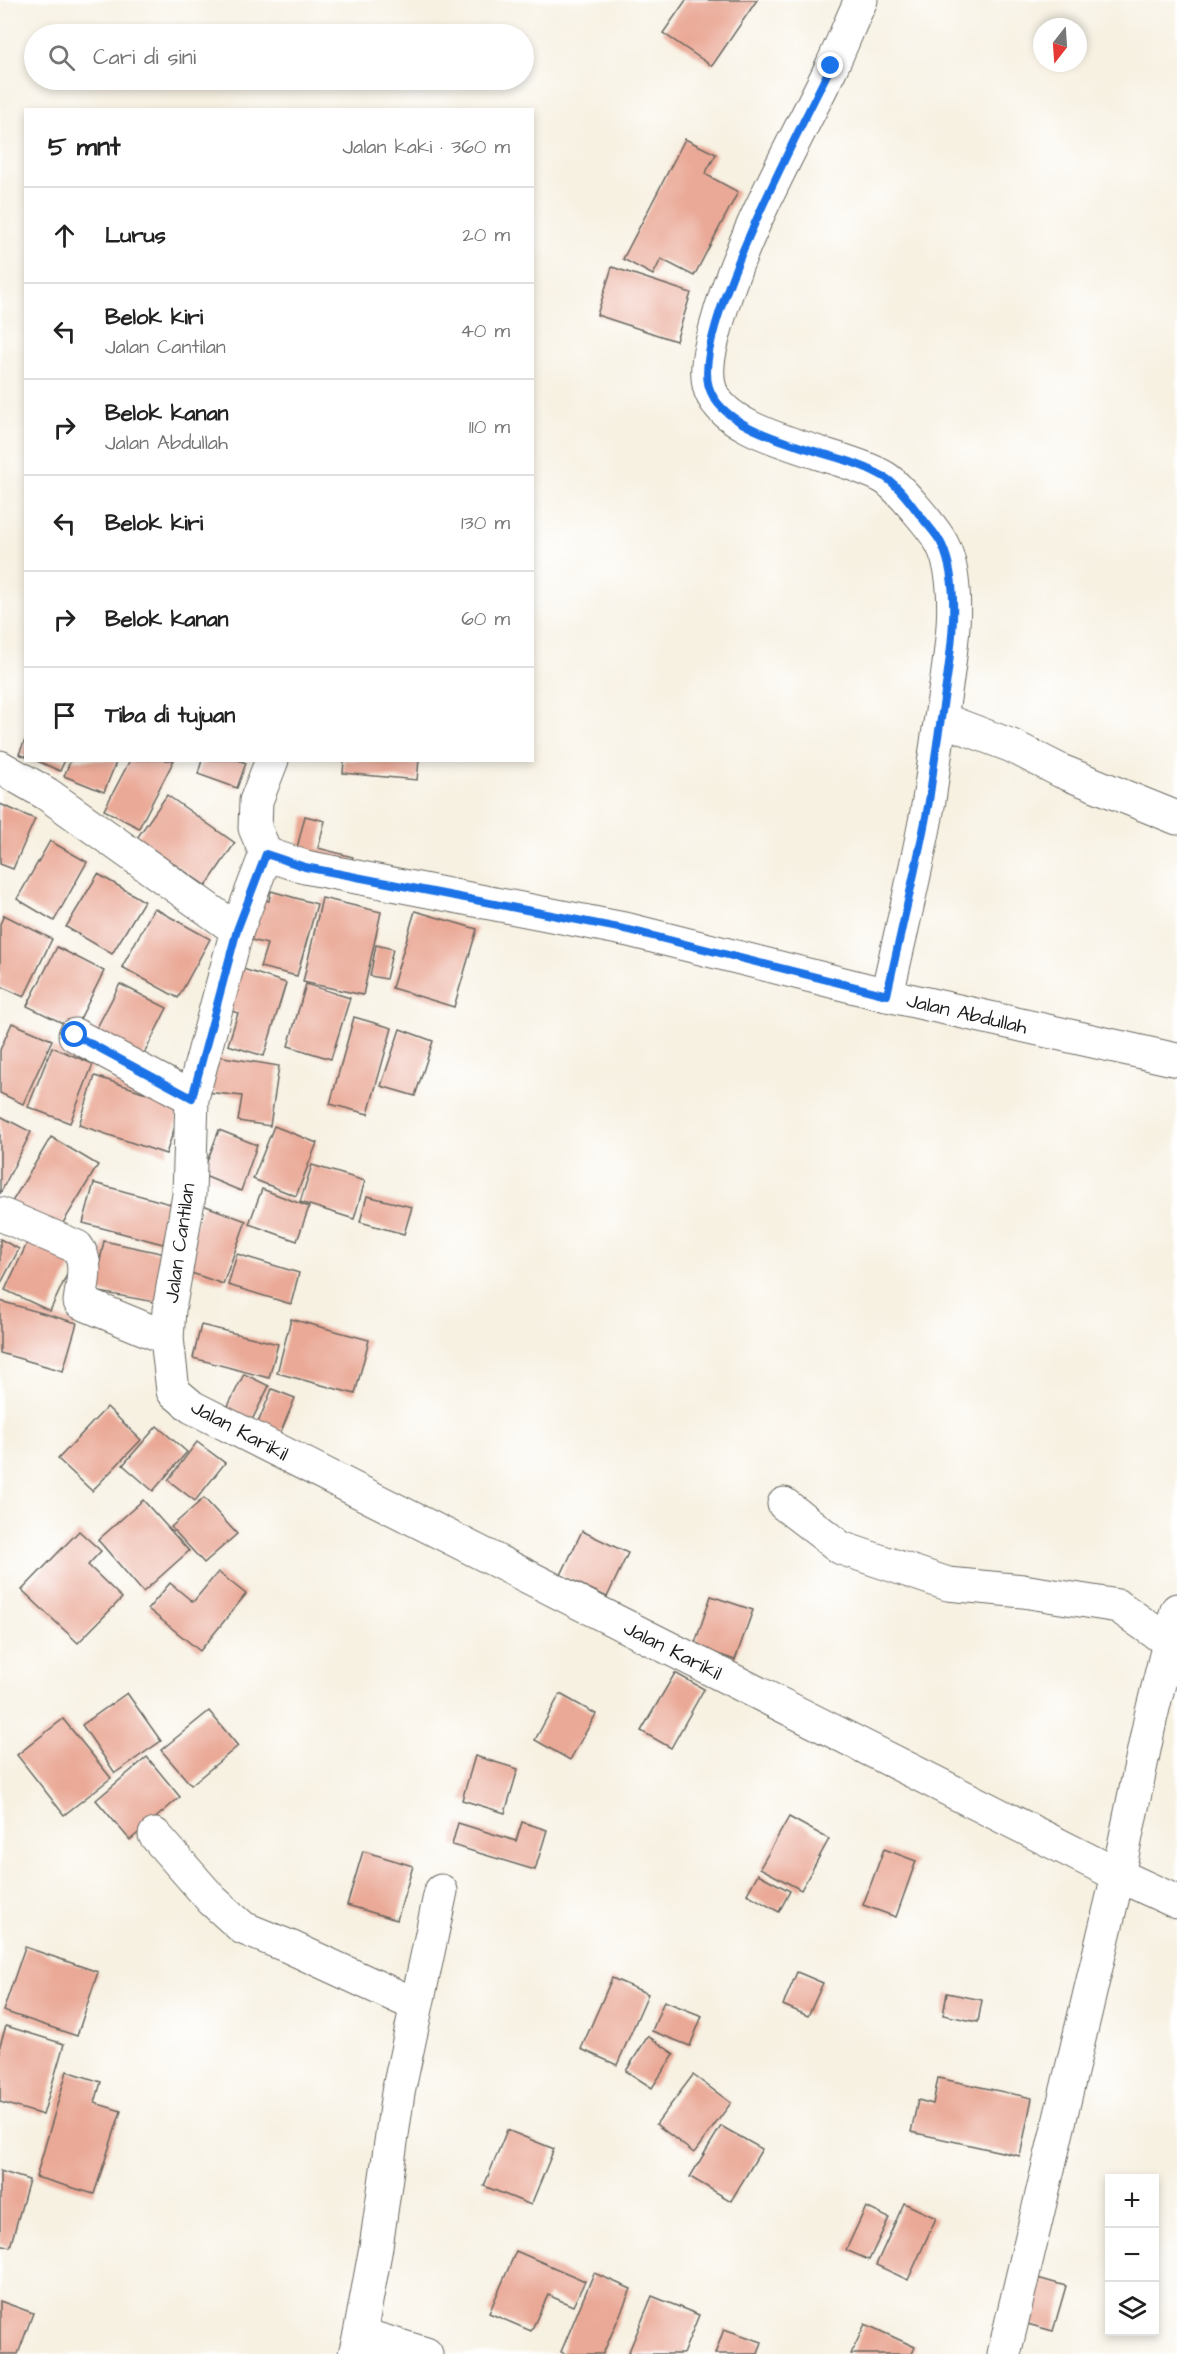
<!DOCTYPE html>
<html lang="id">
<meta charset="utf-8">
<style>
:root{--surface:#fff;--page:#f2f2f2;--text:#222;--muted:#767676;--line:#e0e0e0}
body{margin:0;font-family:"Architects Daughter",sans-serif;background:var(--page);color:var(--text)}
.controls{position:absolute;right:18px;bottom:18px;display:grid;overflow:hidden;border-radius:0px;box-shadow:0 3px 9px #0003}
.controls button{width:54px;height:54px;display:grid;place-items:center;padding:0;border:0;border-bottom:2px solid var(--line);background:var(--surface);color:var(--text);font:30px sans-serif}
.compass{position:absolute;left:1033px;top:18px;width:54px;height:54px;border-radius:50%;background:var(--surface);box-shadow:0 3px 9px #0003;rotate:197deg}
.stop{position:absolute;width:18px;height:18px;margin:-14px;border:4px solid #1a73e8;border-radius:50%;background:#fff}
.stop.end{background:#1a73e8;border-color:#fff;box-shadow:0 2px 6px #0008}
.list{margin:0;padding:0;list-style:none}
h2{display:flex;justify-content:space-between;align-items:center;height:78px;margin:0;padding:0 24px;font-size:26px}
h2 small{font-size:20px;font-weight:400;color:var(--muted)}
.list li{display:grid;grid-template-columns:39px 1fr auto;gap:18px;align-items:center;box-sizing:border-box;height:96px;padding:0 24px;border-top:2px solid var(--line)}
.list b{display:block;font-size:22px;white-space:nowrap}
.list p{margin:0;font-size:20px;white-space:nowrap;color:var(--muted)}
.list em{font-size:20px;font-style:normal;color:var(--muted)}
.icon{flex:none;width:33px;height:33px;fill:none;stroke:currentColor;stroke-width:2;stroke-linecap:round;stroke-linejoin:round}
.map{position:relative;flex:none;width:1177px;height:2354px;overflow:hidden}
.search{position:absolute;background:var(--surface);box-shadow:0 3px 9px #0003;left:24px;top:24px;width:510px;height:66px;display:flex;align-items:center;gap:15px;box-sizing:border-box;padding:0 21px;border-radius:33px;color:var(--muted);font-size:22px}
.panel{position:absolute;background:var(--surface);box-shadow:0 3px 9px #0003;left:24px;top:108px;width:510px;height:654px;border-radius:0px}
.map>svg:first-child{display:block}
.building{fill:#eaa996}
.lines{fill:none;stroke-linecap:round;stroke-linejoin:round}
.minor-casing{stroke:#696761;stroke-width:35}
.minor{stroke:#fff;stroke-width:33}
.route{stroke:#1a73e8;stroke-width:8}
.labels{text-anchor:middle;stroke-width:4.5;stroke-linejoin:round;paint-order:stroke}
.street-label{font-size:20px;fill:#1c1c1c;stroke:#fff}
</style>
<div class="map">
<svg width="1177" height="2354" viewBox="0 0 1177 2354">
<rect width="100%" height="100%" fill="#fff"/>
<filter id="ink" filterUnits="userSpaceOnUse"><feTurbulence type="fractalNoise" baseFrequency=".0167" numOctaves="2"/><feDisplacementMap in="SourceGraphic" scale="12" xChannelSelector="R" yChannelSelector="G"/><feConvolveMatrix kernelMatrix="1 2 1 2 8 2 1 2 1" color-interpolation-filters="sRGB"/></filter>
<filter id="wash" filterUnits="userSpaceOnUse"><feTurbulence type="fractalNoise" baseFrequency=".008" numOctaves="4" result="noise"/><feDisplacementMap in="SourceGraphic" scale="24" xChannelSelector="R" yChannelSelector="G"/><feGaussianBlur stdDeviation="1.35" result="paint"/><feColorMatrix in="noise" values="0 0 0 0 0 0 0 0 0 0 0 0 0 0 0 0 0 1.4 0 .05"/><feComposite in="paint" operator="in"/></filter>
<g filter="url(#wash)">
<rect width="100%" height="100%" fill="#f7f1e2"/>
<g id="blocks">
<g class="building">
<path d="M686,0h71l-45,66 -49,-33z"/>
<path d="M685,139l31,15 -11,20 33,18 -44,84 -33,-17 -8,16 -30,-16z"/>
<path d="M612,267l79,26 -15,48 -79,-26z"/>
<path d="M25,740h1v17l-7,-3z"/>
<path d="M35,760h30l-5,11z"/>
<path d="M71,760h46l-13,32 -40,-16z"/>
<path d="M130,760h44l-35,68 -35,-18z"/>
<path d="M202,760h36l8,3 -9,25 -39,-14z"/>
<path d="M344,760h75l-2,20 -74,-7z"/>
<path d="M167,795l68,48 -29,43 -69,-48z"/>
<path d="M0,804l35,15 -22,50 -13,-5z"/>
<path d="M305,816l20,5 -7,27 35,9 -4,13 -54,-14z"/>
<path d="M50,841l37,21 -33,59 -37,-22z"/>
<path d="M98,874l46,27 -32,53 -46,-27z"/>
<path d="M271,891l46,13 -20,72 -37,-9 7,-23 -27,-7 11,-41 18,5z"/>
<path d="M322,898l59,14 -18,83 -60,-13z"/>
<path d="M154,908l56,31 -32,59 -56,-31z"/>
<path d="M415,911l62,18 -23,78 -62,-19z"/>
<path d="M4,915l48,24 -28,58 -24,-11v-62z"/>
<path d="M376,945l17,4 -7,30 -16,-3z"/>
<path d="M57,947l47,24 -29,58 -48,-23z"/>
<path d="M234,966l52,17 -22,73 -36,-11 10,-32 -17,-5z"/>
<path d="M120,984l47,24 -26,52 -48,-25z"/>
<path d="M306,984l44,14 -19,61 -43,-13z"/>
<path d="M354,1017l38,11 -24,86 -38,-10z"/>
<path d="M12,1023l40,17 -29,64 -23,-11v-43z"/>
<path d="M400,1029l33,12 -18,55 -34,-10z"/>
<path d="M52,1047l41,17 -23,59 -42,-16z"/>
<path d="M211,1055l68,11 -9,60 -32,-5 4,-25 -36,-4z"/>
<path d="M95,1076l87,29 -16,49 -87,-29z"/>
<path d="M0,1116l31,16 -31,62z"/>
<path d="M274,1126l43,17 -21,53 -43,-17z"/>
<path d="M219,1130l38,15 -16,46 -39,-16z"/>
<path d="M51,1137l47,28 -41,68 -47,-28z"/>
<path d="M312,1165l53,16 -11,38 -54,-17z"/>
<path d="M94,1183l80,22 -11,39 -80,-21z"/>
<path d="M262,1189l47,18 -12,34 -48,-17z"/>
<path d="M367,1196l45,11 -8,27 -44,-12z"/>
<path d="M203,1205l43,16 -23,63 -43,-15z"/>
<path d="M32,1233l45,20 -27,58 -45,-21z"/>
<path d="M0,1239l19,10 -19,36z"/>
<path d="M104,1241l71,15 -10,48 -71,-13z"/>
<path d="M237,1254l62,19 -8,31 -63,-19z"/>
<path d="M0,1301l77,22 -14,48 -63,-18z"/>
<path d="M291,1319l78,21 -14,54 -78,-21z"/>
<path d="M201,1325l77,19 -9,34 -76,-20z"/>
<path d="M244,1374l25,12 -18,36 -25,-12z"/>
<path d="M272,1389l23,9 -17,41 -23,-9z"/>
<path d="M107,1407l34,33 -49,51 -34,-32z"/>
<path d="M157,1426l30,26 -34,39 -30,-26z"/>
<path d="M197,1442l28,21 -30,38 -27,-21z"/>
<path d="M204,1498l33,36 -33,29 -33,-36z"/>
<path d="M143,1500l46,51 -46,41 -45,-52z"/>
<path d="M79,1531l22,20 -13,14 34,33 -44,45 -56,-53z"/>
<path d="M582,1531l46,22 -21,44 -46,-22z"/>
<path d="M218,1572l28,22 -46,57 -52,-42 22,-26 23,19z"/>
<path d="M711,1596l42,14 -18,50 -41,-14z"/>
<path d="M675,1673l29,16 -33,59 -30,-17z"/>
<path d="M127,1693l34,48 -46,32 -33,-48z"/>
<path d="M560,1694l36,20 -26,46 -35,-20z"/>
<path d="M209,1711l29,35 -47,39 -30,-35z"/>
<path d="M63,1719l48,59 -47,37 -47,-60z"/>
<path d="M475,1756l43,13 -13,44 -43,-13z"/>
<path d="M147,1757l33,40 -50,43 -34,-40z"/>
<path d="M789,1817l40,22 -28,51 -41,-22z"/>
<path d="M522,1822l25,8 -12,40 -83,-25 6,-22 58,18z"/>
<path d="M884,1849l32,12 -20,56 -33,-12z"/>
<path d="M363,1851l50,15 -16,54 -50,-15z"/>
<path d="M758,1874l32,17 -11,21 -32,-18z"/>
<path d="M25,1947l73,25 -21,64 -74,-25z"/>
<path d="M797,1972l26,11 -15,33 -25,-11z"/>
<path d="M612,1978l36,16 -31,71 -36,-16z"/>
<path d="M947,1993l35,7 -4,22 -35,-7z"/>
<path d="M664,2001l38,15 -12,30 -38,-15z"/>
<path d="M6,2026l58,18 -21,71 -43,-13v-57z"/>
<path d="M648,2036l26,18 -22,34 -26,-17z"/>
<path d="M67,2071l34,11 -6,21 26,8 -27,83 -58,-17z"/>
<path d="M693,2075l38,28 -37,50 -38,-29z"/>
<path d="M938,2078l94,20 -12,58 -109,-24 7,-32 15,4z"/>
<path d="M721,2126l41,23 -31,52 -41,-24z"/>
<path d="M507,2130l47,19 -23,56 -47,-19z"/>
<path d="M0,2171l29,9 -19,67 -10,-3z"/>
<path d="M904,2203l32,15 -28,62 -32,-15z"/>
<path d="M866,2207l23,11 -20,42 -23,-10z"/>
<path d="M516,2251l69,30 -12,25 -25,-11 -17,36 -42,-18z"/>
<path d="M594,2273l37,16 -28,65h-38l-4,-2z"/>
<path d="M1034,2277l32,9 -13,45 -33,-9z"/>
<path d="M652,2296l47,19 -16,39h-55z"/>
<path d="M0,2301l33,12 -15,41h-18z"/>
<path d="M865,2324l50,23 -3,7h-61z"/>
<path d="M724,2329l38,13 -4,12h-43z"/>
</g>
</g>
</g>
<g filter="url(#ink)">
<use href="#blocks" fill-opacity="0" stroke="#696761" stroke-width="1.5"/>
<g class="lines">
<g class="minor-casing">
<g id="minor">
<path d="M861,0c-11,23 -20,47 -31,70 -41,84 -90,167 -114,257 -5,19 -11,38 -7,58 11,54 134,67 176,93 13,8 50,52 57,66 23,45 6,126 -1,174 -5,27 -8,55 -12,82 -11,65 -28,130 -42,195"/>
<path d="M941,719l71,27 49,25 116,47"/>
<path d="M0,767l47,27 190,136"/>
<path d="M266,854l-29,76 -45,168 -3,97 -20,115 -2,28 6,53 19,16 926,468 59,27"/>
<path d="M266,854l39,13 324,63 258,65 290,65"/>
<path d="M266,854l-11,-26 1,-27 16,-41"/>
<path d="M75,1035l117,63"/>
<path d="M0,1214l77,33c12,15 5,38 3,55l87,36"/>
<path d="M784,1504l57,44 107,36 75,7 95,15 51,36"/>
<path d="M155,1835l57,65 31,28 47,19 126,58"/>
<path d="M360,2334l16,-87 22,-154 43,-202"/>
<path d="M355,2354l5,-20 66,20"/>
<path d="M1004,2354l114,-479 33,-159 26,-106"/>
</g>
</g>
<use href="#minor" class="minor"/>
</g>
</g>
<g class="lines" filter="url(#ink)">
<path class="route" d="M75,1035l117,63 45,-168 29,-76 39,13 324,63 258,65c14,-65 30,-129 42,-194 4,-27 7,-55 12,-82 7,-50 23,-126 1,-174 -4,-9 -13,-18 -19,-26 -11,-13 -23,-32 -37,-41 -19,-12 -41,-18 -62,-24 -34,-11 -103,-27 -115,-67 -18,-55 94,-263 122,-321"/>
</g>
<g class="labels">
<g class="street-label">
<text transform="translate(967 1013) rotate(13)" y="7">Jalan Abdullah</text>
<text transform="translate(179 1243) rotate(-82)" y="7">Jalan Cantilan</text>
<text transform="translate(240 1430) rotate(28)" y="7">Jalan Karikil</text>
<text transform="translate(673 1650) rotate(27)" y="7">Jalan Karikil</text>
</g>
</g>
</svg>
<div class="controls">
<button>+</button>
<button>−</button>
<button><svg class="icon" aria-label="layers" viewBox="0 0 24 24"><path d="M12 4l9 5-9 5-9-5zM3 14l9 5 9-5"/></svg></button>
</div>
<svg class="compass" viewBox="-18 -18 36 36"><path d="M0-13l5 13h-10z" fill="#e53935"/><path d="M0 13l5-13h-10z" fill="#767676"/></svg>
<div class="stop" style="left:75px;top:1035px"></div>
<div class="stop end" style="left:831px;top:66px"></div>
<div class="search"><svg class="icon" aria-label="search" viewBox="0 0 24 24"><circle cx="10" cy="10" r="6"/><path d="M15 15l6 6"/></svg>Cari di sini</div>
<section class="panel">
<h2>5 mnt<small>Jalan kaki · 360 m</small></h2>
<ul class="list">
<li><svg class="icon" aria-label="ahead" viewBox="0 0 24 24"><path d="M12 20V5M6 11l6-6 6 6"/></svg><div><b>Lurus</b></div><em>20 m</em></li>
<li><svg class="icon" aria-label="left" viewBox="0 0 24 24"><path d="M17 20v-9H6M10 6l-5 5 5 5"/></svg><div><b>Belok kiri</b><p>Jalan Cantilan</p></div><em>40 m</em></li>
<li><svg class="icon" aria-label="right" viewBox="0 0 24 24"><path d="M7 20v-9h11M14 6l5 5-5 5"/></svg><div><b>Belok kanan</b><p>Jalan Abdullah</p></div><em>110 m</em></li>
<li><svg class="icon" aria-label="left" viewBox="0 0 24 24"><path d="M17 20v-9H6M10 6l-5 5 5 5"/></svg><div><b>Belok kiri</b></div><em>130 m</em></li>
<li><svg class="icon" aria-label="right" viewBox="0 0 24 24"><path d="M7 20v-9h11M14 6l5 5-5 5"/></svg><div><b>Belok kanan</b></div><em>60 m</em></li>
<li><svg class="icon" aria-label="arrive" viewBox="0 0 24 24"><path d="M6 21V4h12l-3 4 3 4H6"/></svg><div><b>Tiba di tujuan</b></div></li>
</ul>
</section>
</div>
